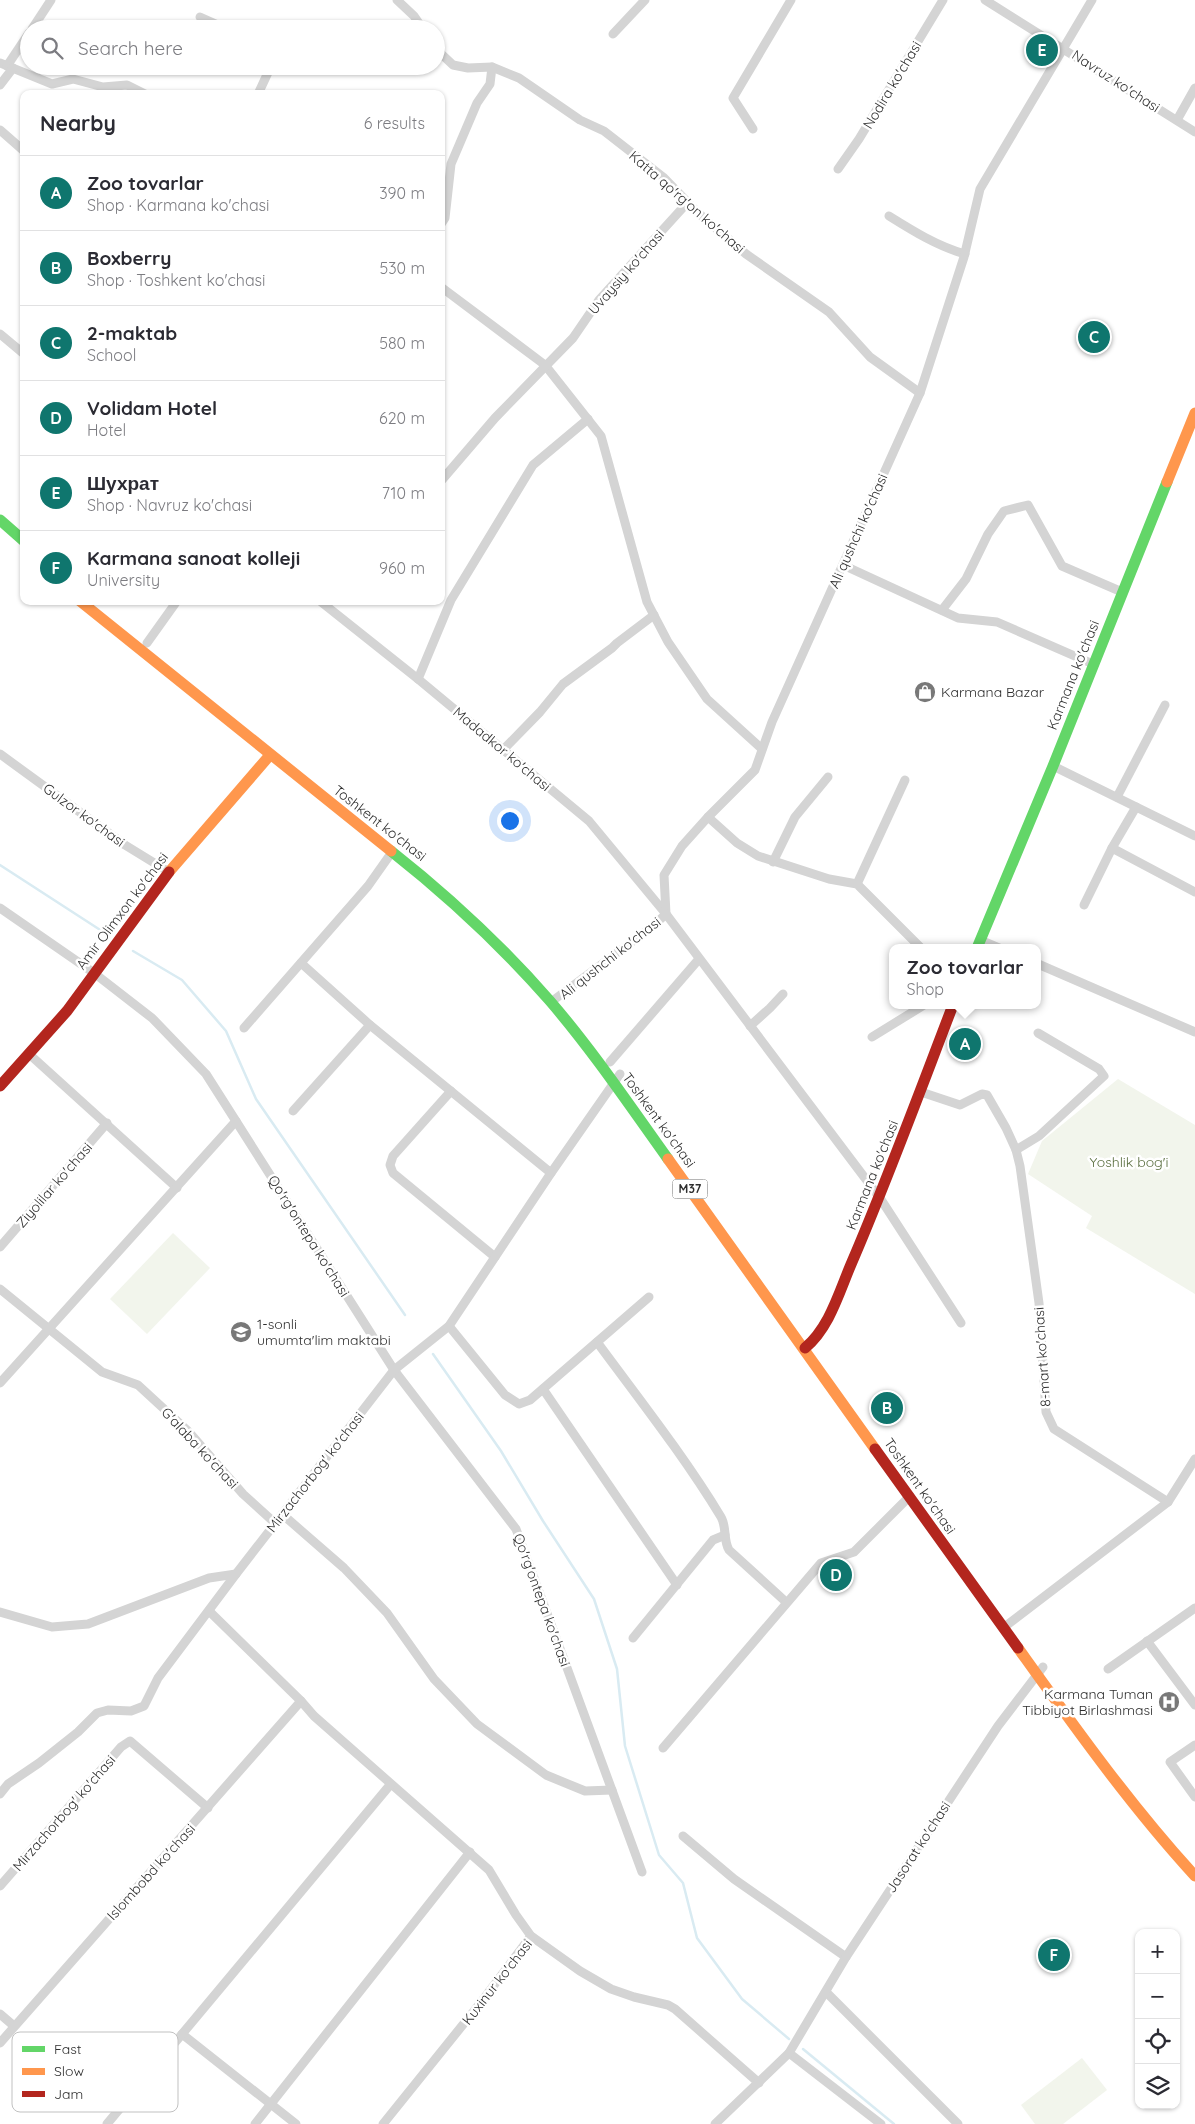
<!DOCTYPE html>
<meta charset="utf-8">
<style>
:root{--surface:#fff;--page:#f2f2f3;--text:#2b2b33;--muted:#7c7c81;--line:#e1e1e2;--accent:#0f766e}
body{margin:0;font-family:Quicksand,sans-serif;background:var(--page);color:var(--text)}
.controls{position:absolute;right:15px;bottom:15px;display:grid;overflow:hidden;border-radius:10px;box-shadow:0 1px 4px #0004}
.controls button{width:45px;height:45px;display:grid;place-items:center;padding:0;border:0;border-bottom:1px solid var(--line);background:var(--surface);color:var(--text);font:25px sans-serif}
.you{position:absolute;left:509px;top:820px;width:18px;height:18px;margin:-12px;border:4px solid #fff;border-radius:50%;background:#1a73e8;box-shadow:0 0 0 8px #1a73e833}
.badge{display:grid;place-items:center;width:32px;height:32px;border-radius:50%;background:var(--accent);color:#fff;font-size:16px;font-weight:700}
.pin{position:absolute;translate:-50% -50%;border:2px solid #fff;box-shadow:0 1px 5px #0006}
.popup{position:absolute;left:889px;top:944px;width:152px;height:65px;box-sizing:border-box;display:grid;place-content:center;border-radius:10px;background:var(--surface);filter:drop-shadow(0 1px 4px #0005);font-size:16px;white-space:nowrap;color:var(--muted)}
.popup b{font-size:19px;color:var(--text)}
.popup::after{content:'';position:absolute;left:50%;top:100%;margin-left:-10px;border:10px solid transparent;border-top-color:var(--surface)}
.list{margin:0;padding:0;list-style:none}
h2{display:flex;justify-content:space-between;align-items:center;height:65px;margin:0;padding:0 20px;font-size:21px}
h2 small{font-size:16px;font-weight:400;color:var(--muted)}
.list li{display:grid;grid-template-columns:32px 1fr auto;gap:15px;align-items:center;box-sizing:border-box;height:75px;padding:0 20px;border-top:1px solid var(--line)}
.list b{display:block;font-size:19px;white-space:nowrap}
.list p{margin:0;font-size:16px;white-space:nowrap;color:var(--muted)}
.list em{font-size:16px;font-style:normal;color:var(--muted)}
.icon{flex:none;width:28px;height:28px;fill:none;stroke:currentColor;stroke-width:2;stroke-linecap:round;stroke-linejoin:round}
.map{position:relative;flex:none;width:1195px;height:2124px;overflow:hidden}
.search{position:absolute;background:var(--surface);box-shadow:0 1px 4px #0004;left:20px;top:20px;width:425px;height:55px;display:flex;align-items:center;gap:12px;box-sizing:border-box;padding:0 18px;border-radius:28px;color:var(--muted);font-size:19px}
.panel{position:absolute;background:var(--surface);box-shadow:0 1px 4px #0004;left:20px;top:90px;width:425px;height:515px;border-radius:10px}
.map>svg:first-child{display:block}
.green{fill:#f2f5ec}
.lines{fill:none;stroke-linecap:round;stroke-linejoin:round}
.stream{stroke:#d9ebf2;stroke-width:2.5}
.street{stroke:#d4d4d4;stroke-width:9}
.fast{stroke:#63d668;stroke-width:11}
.slow{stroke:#ff974d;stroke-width:11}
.jam{stroke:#b3261e;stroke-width:11}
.labels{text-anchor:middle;stroke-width:5;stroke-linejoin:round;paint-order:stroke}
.shield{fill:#fff;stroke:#6d6d6d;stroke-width:1}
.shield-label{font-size:12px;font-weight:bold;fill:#2f2f2f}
.street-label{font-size:14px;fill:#2f2f2f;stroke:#fff}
.poi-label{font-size:14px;fill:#2f2f2f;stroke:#fff;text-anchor:start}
.park-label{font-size:14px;fill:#576c3c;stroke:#fff}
.key{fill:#fff;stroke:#c1c1c1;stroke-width:1}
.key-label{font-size:14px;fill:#2f2f2f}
</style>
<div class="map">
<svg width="1195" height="2124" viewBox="0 0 1195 2124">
<rect width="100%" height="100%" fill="#fff"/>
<g class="green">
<path d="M1118,1079l77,46v169l-109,-66 6,-12 -64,-42 14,-33z"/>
<path d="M173,1233l37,35 -63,66 -37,-35z"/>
<path d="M1082,2058l25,32 -44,34h-28l-14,-19z"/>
</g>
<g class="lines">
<g class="stream">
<path d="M0,865l108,70"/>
<path d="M133,951l49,29 44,51 30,68 149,216"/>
<path d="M433,1354l68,97 42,70 51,78 23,70 8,77 34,109 24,28 14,55 45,61 47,40"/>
<path d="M803,2049l91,75"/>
</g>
<g class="street">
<path d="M397,0l17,16 9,13"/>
<path d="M985,0l210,132"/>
<path d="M200,17l27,12"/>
<path d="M32,29l19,-29"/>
<path d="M613,34l32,-34"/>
<path d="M436,49l17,16 15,3 24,-1 27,11 61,42 24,11 59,46 34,35 49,42 83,58 41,45 50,36"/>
<path d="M0,63l52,21 21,-5 30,8 24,-2 18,9"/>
<path d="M7,66l22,-33"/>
<path d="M0,85l13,-17"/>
<path d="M258,94l13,-28"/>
<path d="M1177,120l18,-32"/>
<path d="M753,129l-20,-31 58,-98"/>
<path d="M0,130l24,21"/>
<path d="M838,169l21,-30 84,-139"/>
<path d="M889,216c24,15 48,30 76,38"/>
<path d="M441,224l4,-6 6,-54 26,-61 13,-19 2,-17"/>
<path d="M441,287l104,78 56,71 46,166 21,40 39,57 55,50"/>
<path d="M0,334l24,20"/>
<path d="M441,481l54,-63 78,-80 26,-38 89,-98"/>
<path d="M843,565l115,53 39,4 96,42"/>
<path d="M320,601l98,78 171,142 77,93 214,284 81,125"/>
<path d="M942,610l24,-31 22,-45 16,-23 24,-6 34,61 60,26"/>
<path d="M147,643l30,-42"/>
<path d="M418,679l33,-79 82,-135 55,-46"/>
<path d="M503,750l37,-38 23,-28 49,-36 5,-5 37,-28"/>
<path d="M0,754l125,91 44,27"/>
<path d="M1053,766l142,70"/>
<path d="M1117,797l48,-92"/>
<path d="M708,817l29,26 21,13 71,23 28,5 64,64"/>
<path d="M1112,848l83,44"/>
<path d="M773,862l22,-45 33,-40"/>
<path d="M857,884l48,-104"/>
<path d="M1084,905l28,-57 24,-41"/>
<path d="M0,908l94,65 58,45 54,56 188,296 122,159 126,343"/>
<path d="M666,914l-2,-39 18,-29 26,-29 47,-47 17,-48 148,-329 44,-136 16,-68 112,-189"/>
<path d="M980,940l19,8"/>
<path d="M301,963l69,62 181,148"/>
<path d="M1038,964l157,68"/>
<path d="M551,1002l102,-76 13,-12"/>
<path d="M750,1026l20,-18 13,-14"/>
<path d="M244,1028l124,-142 24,-34"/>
<path d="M872,1037l52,-32"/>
<path d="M29,1054l148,134"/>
<path d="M610,1062l89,-103"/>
<path d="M451,1091l-58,65 -3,9 3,8 102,84"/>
<path d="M921,1092l39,13 22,-11 5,1 19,33 10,22 4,16 19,137 7,109 8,17 114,73"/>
<path d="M293,1111l77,-86"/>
<path d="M1016,1150l23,-14 65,-60 -5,-7 -61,-36"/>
<path d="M0,1247l107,-124"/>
<path d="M0,1289l102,83 36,13 50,46 55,63 32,29"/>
<path d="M449,1326l56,69 14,9 11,-4 119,-103"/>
<path d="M597,1342c42,57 87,114 124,175 6,10 2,23 8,33l57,52"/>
<path d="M0,1383l236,-262"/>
<path d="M543,1389l134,196"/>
<path d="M282,1514l62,54 43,45 47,66 43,45 69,51 39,16 27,-1"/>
<path d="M209,1611l92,90 13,15 175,154 27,45 15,21 49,35 31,18 23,8 34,8 7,4 84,74"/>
<path d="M0,1612l52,15 36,-3 121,-46 27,-4"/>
<path d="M1003,1628l165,-126 27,-43"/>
<path d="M633,1638l80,-98 12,-5"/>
<path d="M1147,1641l48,64"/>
<path d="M1108,1669l87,-61"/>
<path d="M1195,1745l-25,17 25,35"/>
<path d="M663,1748l158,-185 33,-11 56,-56"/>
<path d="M0,1794l8,-10 31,-21 39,-31 19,-19 11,-3 23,1 13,-5 14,-28 78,-104 158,-204 55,-44 102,-153 69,-99"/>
<path d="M683,1836l51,43 112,78"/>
<path d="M0,1886l121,-139 9,-6 78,67"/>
<path d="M826,1992l132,132"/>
<path d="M0,2014l14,12"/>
<path d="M182,2034l114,90"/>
<path d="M0,2043l301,-342"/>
<path d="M789,2053l92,71"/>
<path d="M107,2124l283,-339"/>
<path d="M255,2124l215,-272"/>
<path d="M383,2124l99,-123 49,-65"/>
<path d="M715,2124l74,-71 57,-96 152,-231 45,-59"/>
</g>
<g class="fast">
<path d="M0,520l24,21"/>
<path d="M391,851c57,45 111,95 159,150 43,50 80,105 118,158"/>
<path d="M977,948l76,-182 114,-284"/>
</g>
<g class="slow">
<path d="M1167,482l28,-69"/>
<path d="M80,601l311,250"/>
<path d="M169,872l101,-117"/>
<path d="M668,1159l207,290"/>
<path d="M1018,1648c56,78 112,157 177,228"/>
</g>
<g class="jam">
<path d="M0,1086l67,-75 102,-139"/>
<path d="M805,1348c25,-21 34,-56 47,-86 36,-84 68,-171 101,-257"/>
<path d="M875,1449l143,199"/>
</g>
</g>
<defs>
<g id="shop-disc" transform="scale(1.125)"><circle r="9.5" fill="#787878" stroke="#fff"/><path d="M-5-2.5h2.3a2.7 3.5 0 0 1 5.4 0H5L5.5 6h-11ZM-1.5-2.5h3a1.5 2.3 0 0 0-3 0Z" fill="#fff"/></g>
<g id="school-disc" transform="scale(1.125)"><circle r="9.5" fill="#787878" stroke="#fff"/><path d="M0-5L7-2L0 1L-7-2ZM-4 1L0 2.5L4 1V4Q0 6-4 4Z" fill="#fff"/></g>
<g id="hospital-disc" transform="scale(1.125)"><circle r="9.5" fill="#787878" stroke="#fff"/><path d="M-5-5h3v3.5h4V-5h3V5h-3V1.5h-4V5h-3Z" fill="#fff"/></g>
</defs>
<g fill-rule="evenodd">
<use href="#shop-disc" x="925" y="692"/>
<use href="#school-disc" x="241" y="1332"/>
<use href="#hospital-disc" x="1169" y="1702"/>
</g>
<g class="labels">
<rect class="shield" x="672.5" y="1179.5" width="35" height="19" rx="4"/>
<g class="shield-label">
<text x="690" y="1193">M37</text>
</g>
<g class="street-label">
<text transform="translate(1116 81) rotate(33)" y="5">Navruz ko'chasi</text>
<text transform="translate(892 85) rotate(-59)" y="5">Nodira ko'chasi</text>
<text transform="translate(687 202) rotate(41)" y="5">Katta qo'rg'on ko'chasi</text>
<text transform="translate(626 272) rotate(-49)" y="5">Uvaysiy ko'chasi</text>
<text transform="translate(858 531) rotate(-66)" y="5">Ali qushchi ko'chasi</text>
<text transform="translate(1073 675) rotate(-68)" y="5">Karmana ko'chasi</text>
<text transform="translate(502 749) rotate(40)" y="5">Madadkor ko'chasi</text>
<text transform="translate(84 815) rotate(36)" y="5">Gulzor ko'chasi</text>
<text transform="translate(380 823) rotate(38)" y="5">Toshkent ko'chasi</text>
<text transform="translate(122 911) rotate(-53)" y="5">Amir Olimxon ko'chasi</text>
<text transform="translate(610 958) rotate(-38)" y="5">Ali qushchi ko'chasi</text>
<text transform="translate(659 1120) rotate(54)" y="5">Toshkent ko'chasi</text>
<text transform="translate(872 1175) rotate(-68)" y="5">Karmana ko'chasi</text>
<text transform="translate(54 1185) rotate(-49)" y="5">Ziyolilar ko'chasi</text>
<text transform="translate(309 1236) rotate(58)" y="5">Qo'rg'ontepa ko'chasi</text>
<text transform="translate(1042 1357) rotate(-94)" y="5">8-mart ko'chasi</text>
<text transform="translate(200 1448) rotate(47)" y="5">G'alaba ko'chasi</text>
<text transform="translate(315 1472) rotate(-52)" y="5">Mirzachorbog' ko'chasi</text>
<text transform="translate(920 1486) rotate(55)" y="5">Toshkent ko'chasi</text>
<text transform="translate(542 1600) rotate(70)" y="5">Qo'rg'ontepa ko'chasi</text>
<text transform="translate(64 1813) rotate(-49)" y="5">Mirzachorbog' ko'chasi</text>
<text transform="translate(918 1847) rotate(-57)" y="5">Jasorat ko'chasi</text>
<text transform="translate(151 1872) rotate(-48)" y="5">Islombobd ko'chasi</text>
<text transform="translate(497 1982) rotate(-52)" y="5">Kuxinur ko'chasi</text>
</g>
<g class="poi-label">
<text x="941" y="697">Karmana Bazar</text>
<text x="257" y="1329">1-sonli<tspan x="257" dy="16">umumta'lim maktabi</tspan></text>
<text x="1153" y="1699" text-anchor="end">Karmana Tuman<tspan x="1153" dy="16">Tibbiyot Birlashmasi</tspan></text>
</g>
<g class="park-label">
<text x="1129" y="1167">Yoshlik bog'i</text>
</g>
</g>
<rect x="12" y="2032" width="166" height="80" rx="8" class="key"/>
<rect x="22" y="2046" width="23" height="6" fill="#63d668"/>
<rect x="22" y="2068" width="23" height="7" fill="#ff974d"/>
<rect x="22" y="2091" width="23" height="6" fill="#b3261e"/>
<g class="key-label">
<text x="54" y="2054">Fast</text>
<text x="54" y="2076">Slow</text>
<text x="54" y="2099">Jam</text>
</g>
</svg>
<div class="controls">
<button>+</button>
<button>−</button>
<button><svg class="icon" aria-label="locate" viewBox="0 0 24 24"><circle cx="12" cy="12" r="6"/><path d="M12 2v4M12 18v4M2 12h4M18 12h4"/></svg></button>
<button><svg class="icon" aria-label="layers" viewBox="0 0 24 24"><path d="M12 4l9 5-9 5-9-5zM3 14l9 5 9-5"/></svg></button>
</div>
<div class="you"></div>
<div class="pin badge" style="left:965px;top:1044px">A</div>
<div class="popup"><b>Zoo tovarlar</b>Shop</div>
<div class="pin badge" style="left:887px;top:1408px">B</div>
<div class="pin badge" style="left:1094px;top:337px">C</div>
<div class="pin badge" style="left:836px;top:1575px">D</div>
<div class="pin badge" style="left:1042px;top:50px">E</div>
<div class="pin badge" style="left:1054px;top:1955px">F</div>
<div class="search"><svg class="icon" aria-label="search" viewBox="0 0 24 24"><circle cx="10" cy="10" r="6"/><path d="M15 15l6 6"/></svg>Search here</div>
<section class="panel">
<h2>Nearby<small>6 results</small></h2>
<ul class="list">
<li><span class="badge">A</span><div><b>Zoo tovarlar</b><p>Shop · Karmana ko'chasi</p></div><em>390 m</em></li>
<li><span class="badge">B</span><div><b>Boxberry</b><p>Shop · Toshkent ko'chasi</p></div><em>530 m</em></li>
<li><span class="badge">C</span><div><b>2-maktab</b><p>School</p></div><em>580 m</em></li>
<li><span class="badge">D</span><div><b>Volidam Hotel</b><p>Hotel</p></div><em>620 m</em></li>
<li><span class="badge">E</span><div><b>Шухрат</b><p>Shop · Navruz ko'chasi</p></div><em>710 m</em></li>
<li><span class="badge">F</span><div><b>Karmana sanoat kolleji</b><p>University</p></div><em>960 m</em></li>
</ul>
</section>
</div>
